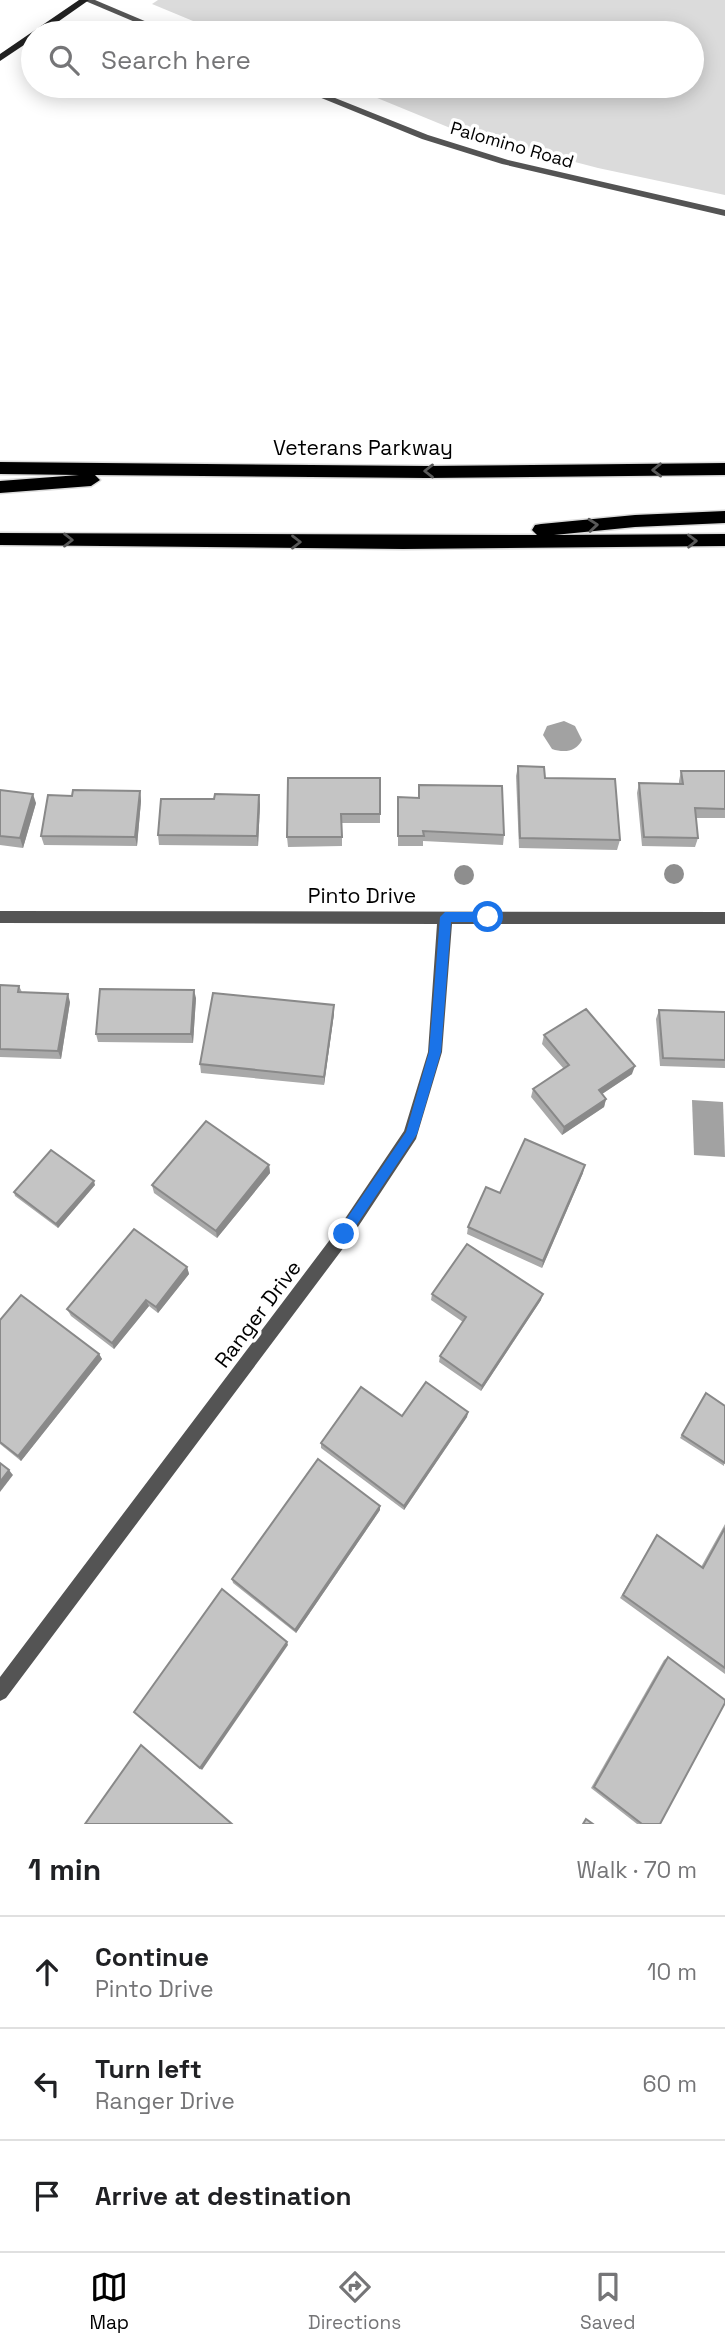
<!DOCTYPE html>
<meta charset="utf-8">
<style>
:root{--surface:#fff;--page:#f2f2f2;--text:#202124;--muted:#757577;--line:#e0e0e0;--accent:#000}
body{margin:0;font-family:"Space Grotesk",sans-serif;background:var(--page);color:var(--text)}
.stop{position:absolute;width:21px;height:21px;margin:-16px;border:5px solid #1a73e8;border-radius:50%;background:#fff}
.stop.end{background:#1a73e8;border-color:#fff;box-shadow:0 2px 7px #0008}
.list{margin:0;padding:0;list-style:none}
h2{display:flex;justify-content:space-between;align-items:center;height:91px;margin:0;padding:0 28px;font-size:30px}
h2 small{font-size:23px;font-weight:400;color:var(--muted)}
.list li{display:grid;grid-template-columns:46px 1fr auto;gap:21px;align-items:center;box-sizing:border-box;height:112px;padding:0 28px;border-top:2px solid var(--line)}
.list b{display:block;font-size:26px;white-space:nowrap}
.list p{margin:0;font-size:23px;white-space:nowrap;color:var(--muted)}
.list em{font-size:23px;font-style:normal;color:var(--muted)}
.icon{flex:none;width:38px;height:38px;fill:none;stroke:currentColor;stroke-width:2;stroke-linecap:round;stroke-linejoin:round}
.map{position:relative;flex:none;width:725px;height:1824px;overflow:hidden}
.search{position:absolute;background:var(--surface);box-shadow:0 4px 18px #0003;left:21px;right:21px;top:21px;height:77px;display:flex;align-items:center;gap:18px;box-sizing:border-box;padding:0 24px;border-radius:38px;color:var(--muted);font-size:26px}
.sheet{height:427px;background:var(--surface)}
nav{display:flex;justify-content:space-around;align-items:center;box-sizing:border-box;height:98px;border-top:2px solid var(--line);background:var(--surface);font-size:19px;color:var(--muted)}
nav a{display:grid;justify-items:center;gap:4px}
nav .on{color:var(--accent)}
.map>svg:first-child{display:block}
.green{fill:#dbdbdb}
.water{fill:#a2a2a2}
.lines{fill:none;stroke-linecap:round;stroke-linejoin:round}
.highway-casing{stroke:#dbdbdb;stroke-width:3}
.street{fill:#545454;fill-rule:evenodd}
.secondary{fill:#212121;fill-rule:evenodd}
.highway{fill:#000;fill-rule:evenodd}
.tree{fill:#8e8e8e}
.wall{fill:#a9a9a9}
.shaded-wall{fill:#898989}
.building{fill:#c4c4c4;stroke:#898989;stroke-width:2}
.oneway{stroke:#595959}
.route{fill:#1a73e8}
.labels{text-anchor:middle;stroke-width:7;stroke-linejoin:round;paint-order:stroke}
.far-street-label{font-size:18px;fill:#000;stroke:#fff}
.street-label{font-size:21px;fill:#000;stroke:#fff}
</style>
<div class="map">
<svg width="725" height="1824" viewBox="0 0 725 1824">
<rect width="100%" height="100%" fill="#fff"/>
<path class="green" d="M158,0h567v195l-127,-27 -138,-36 -112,-46h344v-53h-470l-70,-29z"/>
<g class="water">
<path d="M564,721l11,5 7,14c-6,12 -18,13 -30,9l-9,-14 4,-9z"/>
<path d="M692,1100l31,2 2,55 -31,-2z"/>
</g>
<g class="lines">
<g class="highway-casing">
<g id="highway">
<path d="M0,462l426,4 299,-3v12l-299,3 -331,-3 5,5 -9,6 -91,7v-12l79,-6 -79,-1z"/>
<path d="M725,511v12l-90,4 -81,8 171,-1v12l-322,3 -403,-4v-12l537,2 -5,-5 3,-5 6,-1 94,-9z"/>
</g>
</g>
<g class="street">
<path d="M83,0h12l78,33h-12z"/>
<path d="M292,86h13l123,49 80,25 217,50v6l-223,-52 -80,-25z"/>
<path d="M0,911l725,1v12h-273l-10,128 -26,87 -66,100 -344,459 -6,3v-24l338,-448 66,-98 24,-79 9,-128 -437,-1z"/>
</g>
<path class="secondary" d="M79,0h10l-47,33h-9v6l-33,22v-7z"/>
<use href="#highway" class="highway"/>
</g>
<g class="tree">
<circle cx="674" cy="874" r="10"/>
<circle cx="464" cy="875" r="10"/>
</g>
<g class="wall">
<path d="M518,766l27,12 75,62 -3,10 -98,-2 -3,-72z"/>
<path d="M681,771h44v47h-29l2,20 -3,9 -53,-1 -5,-53 2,-10 40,1v-3z"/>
<path d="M380,778v45h-38v23l-54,1 -1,-10z"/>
<path d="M419,785l85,50 -1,10 -80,-4v5h-25v-49l20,1z"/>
<path d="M0,790l36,13 -13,45 -23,-3z"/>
<path d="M140,791l1,10 -4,45 -93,-1 -3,-9 31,-40z"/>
<path d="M259,795l1,10 -2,41 -99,-1 -1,-10 56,-36z"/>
<path d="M0,985l19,1 3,6 48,10 -9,57 -61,-2z"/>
<path d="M196,998l-3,45 -95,-1 -2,-8z"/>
<path d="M334,1005v9l-10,71 -123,-12 -1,-9z"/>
<path d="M659,1010l66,2v56l-65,-2 -4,-47z"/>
<path d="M544,1035l88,39 -30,20 4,5 -2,8 -42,28 -31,-38 2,-8 31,-20 -22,-25z"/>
<path d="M269,1165l1,8 -53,65 -63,-45 -2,-8z"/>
<path d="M583,1173l-41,95 -75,-34 1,-7 32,-34z"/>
<path d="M95,1185l-37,43 -43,-32 -1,-4z"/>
<path d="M187,1267l2,7 -31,39 -9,-7 -35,43 -43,-33 -4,-7z"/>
<path d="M432,1294l109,6 -60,91 -42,-29 1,-6 23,-34 -32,-22z"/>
<path d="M0,1320l99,34 3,5 -81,102 -21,-17z"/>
<path d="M706,1393l19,13 -1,60 -44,-28z"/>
<path d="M468,1412l-1,5 -63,93 -83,-62v-5l81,-27z"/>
<path d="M380,1510l-84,123 -63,-50 -1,-4z"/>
<path d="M725,1524v150l-105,-76 37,-63 44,32z"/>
<path d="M668,1657l-8,167h-23l-46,-36 73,-128z"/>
</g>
<g class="shaded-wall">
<path d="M140,791l1,10 -4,45 -2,-9z"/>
<path d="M33,794l3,9 -13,45 -3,-10z"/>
<path d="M259,795l1,10 -2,41 -1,-10z"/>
<path d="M194,990l2,8 -3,45 -2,-9z"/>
<path d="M68,994l2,8 -9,57 -3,-8z"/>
<path d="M334,1005v9l-10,71v-8z"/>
<path d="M635,1066l-3,8 -36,24 3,-8z"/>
<path d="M606,1099l-2,8 -42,28 2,-8z"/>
<path d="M269,1165l1,8 -53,65 -1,-7z"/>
<path d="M585,1165l-2,8 -41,95 1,-7z"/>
<path d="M94,1181l1,4 -37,43 -2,-4z"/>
<path d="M187,1267l2,7 -31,39 -2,-6z"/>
<path d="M543,1294l-2,6 -60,91 1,-5z"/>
<path d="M146,1300l3,6 -35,43 -2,-6z"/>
<path d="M99,1354l3,5 -81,102 -3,-5z"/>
<path d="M468,1412l-1,5 -63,93v-4z"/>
<path d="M9,1470l4,5 -13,17v-10z"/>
<path d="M380,1506v4l-84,123 -1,-3z"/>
<path d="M287,1642l1,3 -86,125 -2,-2z"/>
</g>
<g class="building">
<path d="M518,766l26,1 1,11 70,1 5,61 -100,-2z"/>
<path d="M681,771h44v38l-30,-1 3,30 -54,-1 -5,-54 44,1z"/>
<path d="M288,778h92v36h-39l1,23h-55z"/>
<path d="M419,785l83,1 2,49 -81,-4 1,5h-26v-39l21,1z"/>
<path d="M0,790l33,4 -13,44 -20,-2z"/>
<path d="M73,790l67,1 -5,46 -94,-1 7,-41 24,1z"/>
<path d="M215,794l44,1 -2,41 -99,-1 3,-36h53z"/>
<path d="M0,985l19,1 -1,6 50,2 -10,57 -58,-2z"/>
<path d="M100,989l94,1 -3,44h-95z"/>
<path d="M213,993l121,12 -10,72 -124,-13z"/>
<path d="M586,1009l49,57 -36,24 7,9 -42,28 -31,-38 36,-24 -25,-30z"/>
<path d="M659,1010l66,2v48l-62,-2z"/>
<path d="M206,1121l63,44 -53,66 -64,-46z"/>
<path d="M525,1139l60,26 -42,96 -75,-34 18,-40 14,6z"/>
<path d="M51,1150l43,31 -38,43 -42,-32z"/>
<path d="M134,1229l53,38 -31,40 -10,-7 -34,43 -45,-34z"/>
<path d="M467,1244l76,50 -61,92 -42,-30 26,-39 -34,-23z"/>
<path d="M21,1295l78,59 -81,102 -18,-14v-122z"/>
<path d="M426,1382l42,30 -64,94 -83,-63 40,-56 41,29z"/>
<path d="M706,1393l19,13v57l-43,-28z"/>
<path d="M318,1459l62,47 -85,124 -63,-51z"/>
<path d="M0,1463l9,7 -9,12z"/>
<path d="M725,1528v140l-102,-73 34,-60 46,33z"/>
<path d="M222,1589l65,53 -87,126 -66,-56z"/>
<path d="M668,1657l57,43v3l-65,121h-18l-48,-37z"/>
<path d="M141,1745l91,79h-147z"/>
<path d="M586,1819l7,5h-10z"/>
</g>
<defs><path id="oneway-chevron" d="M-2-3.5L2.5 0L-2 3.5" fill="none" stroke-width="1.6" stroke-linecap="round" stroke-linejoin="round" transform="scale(1.75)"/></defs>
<g class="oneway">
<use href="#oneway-chevron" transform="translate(657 470) rotate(179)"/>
<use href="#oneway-chevron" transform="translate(429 471) rotate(180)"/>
<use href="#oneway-chevron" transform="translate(593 525) rotate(-5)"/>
<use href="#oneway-chevron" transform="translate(68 540)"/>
<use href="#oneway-chevron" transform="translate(692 541) rotate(-1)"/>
<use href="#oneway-chevron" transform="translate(296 542)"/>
</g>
<path class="route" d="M445,912h43l6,5 -6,5h-37l-10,130 -24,82 -69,104 -4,2 -7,-6 2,-4 67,-98 23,-80 11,-135z"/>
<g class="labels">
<g class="far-street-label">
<text transform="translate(512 145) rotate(16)" y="6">Palomino Road</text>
</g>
<g class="street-label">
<text x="363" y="455">Veterans Parkway</text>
<text x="362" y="903">Pinto Drive</text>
<text transform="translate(258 1314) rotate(-53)" y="7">Ranger Drive</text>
</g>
</g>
</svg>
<div class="stop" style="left:488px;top:917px"></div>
<div class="stop end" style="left:344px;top:1234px"></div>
<div class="search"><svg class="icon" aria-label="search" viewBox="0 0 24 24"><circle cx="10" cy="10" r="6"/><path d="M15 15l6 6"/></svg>Search here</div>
</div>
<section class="sheet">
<h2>1 min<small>Walk · 70 m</small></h2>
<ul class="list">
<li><svg class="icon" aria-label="ahead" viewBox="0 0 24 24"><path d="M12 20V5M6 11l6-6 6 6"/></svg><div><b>Continue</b><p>Pinto Drive</p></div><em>10 m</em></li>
<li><svg class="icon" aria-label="left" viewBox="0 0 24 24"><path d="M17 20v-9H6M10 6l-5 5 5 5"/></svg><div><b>Turn left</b><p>Ranger Drive</p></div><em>60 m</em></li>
<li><svg class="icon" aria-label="arrive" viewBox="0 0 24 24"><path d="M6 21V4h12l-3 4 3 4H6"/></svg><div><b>Arrive at destination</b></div></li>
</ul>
</section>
<nav>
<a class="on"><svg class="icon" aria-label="map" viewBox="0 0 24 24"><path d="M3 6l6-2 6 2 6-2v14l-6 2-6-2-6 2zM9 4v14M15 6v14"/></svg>Map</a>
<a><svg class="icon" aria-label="directions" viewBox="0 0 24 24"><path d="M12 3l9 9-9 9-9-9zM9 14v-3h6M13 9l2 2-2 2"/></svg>Directions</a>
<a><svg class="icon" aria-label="saved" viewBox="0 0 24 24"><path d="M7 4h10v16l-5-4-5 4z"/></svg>Saved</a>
</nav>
